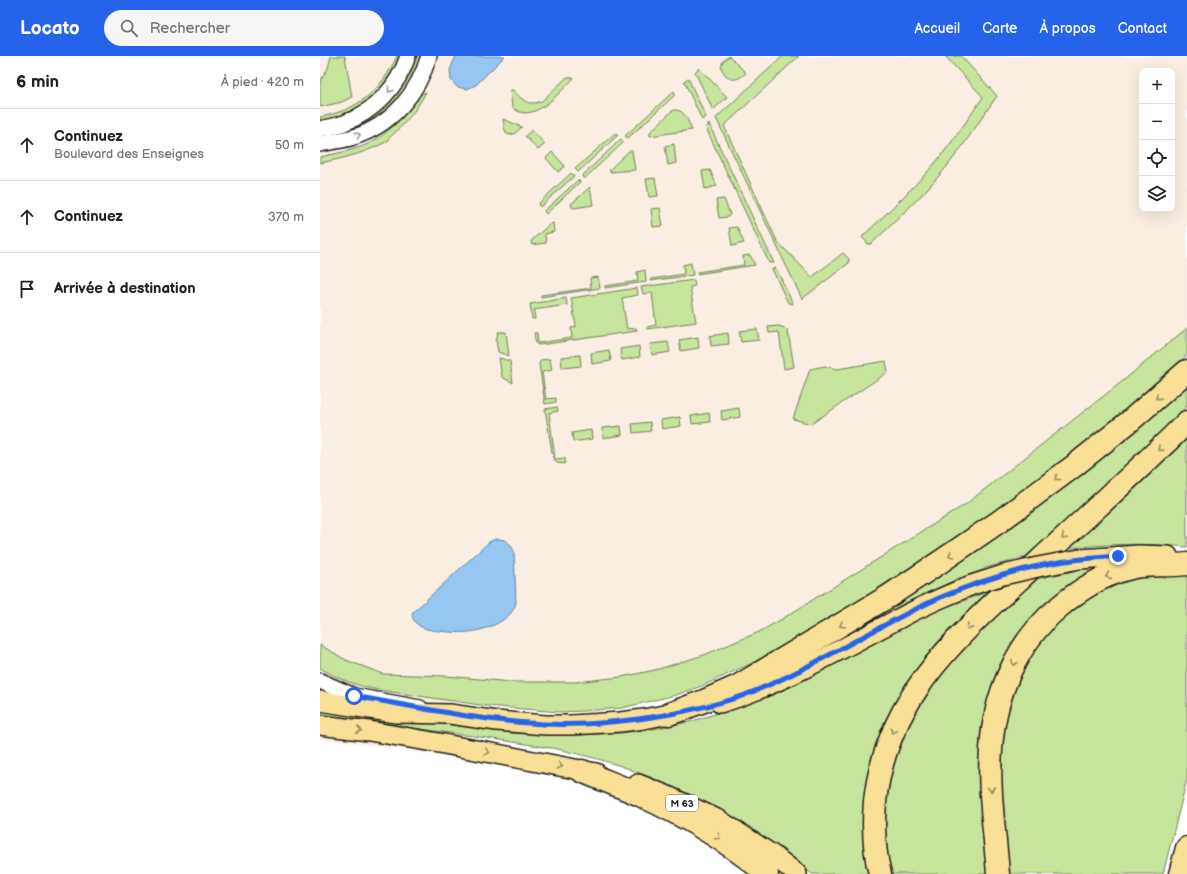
<!DOCTYPE html>
<html lang="fr">
<meta charset="utf-8">
<style>
:root{--surface:#fff;--page:#f6f6f6;--text:#202124;--muted:#757577;--line:#e0e0e0;--accent:#2563eb}
body{margin:0;font-family:"Balsamiq Sans",sans-serif;background:var(--page);color:var(--text)}
.controls{position:absolute;right:12px;top:12px;display:grid;overflow:hidden;border-radius:8px;box-shadow:0 4px 16px #0002}
.controls button{width:36px;height:36px;display:grid;place-items:center;padding:0;border:0;border-bottom:1px solid var(--line);background:var(--surface);color:var(--text);font:20px sans-serif}
.stop{position:absolute;width:12px;height:12px;margin:-9px;border:3px solid #2563eb;border-radius:50%;background:#fff}
.stop.end{background:#2563eb;border-color:#fff;box-shadow:0 1px 4px #0008}
.list{margin:0;padding:0;list-style:none}
h2{display:flex;justify-content:space-between;align-items:center;height:52px;margin:0;padding:0 16px;font-size:17px}
h2 small{font-size:13px;font-weight:400;color:var(--muted)}
.list li{display:grid;grid-template-columns:26px 1fr auto;gap:12px;align-items:center;box-sizing:border-box;height:72px;padding:0 16px;border-top:1px solid var(--line)}
.list b{display:block;font-size:15px;white-space:nowrap}
.list p{margin:0;font-size:13px;white-space:nowrap;color:var(--muted)}
.list em{font-size:13px;font-style:normal;color:var(--muted)}
.icon{flex:none;width:22px;height:22px;fill:none;stroke:currentColor;stroke-width:2;stroke-linecap:round;stroke-linejoin:round}
.map{position:relative;flex:none;width:867px;height:818px;overflow:hidden}
header{display:flex;align-items:center;gap:24px;box-sizing:border-box;height:56px;padding:0 20px;background:var(--accent);color:#fff}
header strong{font-size:19px}
nav{display:flex;gap:22px;margin-inline-start:auto;font-size:14px}
.search{width:280px;height:36px;background:var(--page);display:flex;align-items:center;gap:10px;box-sizing:border-box;padding:0 14px;border-radius:22px;color:var(--muted);font-size:15px}
main{display:flex}
aside{flex:1;background:var(--surface)}
.map>svg:first-child{display:block}
.built{fill:#faeee2;fill-rule:evenodd}
.green{fill:#c6e49b;stroke:#71805c}
.water{fill:#96c7f2;stroke:#65839c}
.lines{fill:none;stroke-linecap:round;stroke-linejoin:round}
.minor-casing{stroke:#1c1c1c;stroke-width:18}
.major-casing{stroke:#1c1c1c;stroke-width:22}
.highway-casing{stroke:#1c1c1c;stroke-width:25}
.minor{stroke:#fff;stroke-width:15}
.major{stroke:#f9e096;stroke-width:19}
.highway{stroke:#f9e096;stroke-width:22}
.major-bridge-casing{stroke:#1c1c1c;stroke-width:22;stroke-linecap:butt}
.major-bridge{stroke:#f9e096;stroke-width:19}
.oneway{stroke:#999}
.oneway2{stroke:#96885f}
.route{stroke:#2563eb;stroke-width:5}
.labels{text-anchor:middle;stroke-width:3;stroke-linejoin:round;paint-order:stroke}
.shield{fill:#fff;stroke:#606060;stroke-width:1}
.shield-label{font-size:10px;font-weight:bold;fill:#1c1c1c}
</style>
<header>
<strong>Locato</strong>
<div class="search"><svg class="icon" aria-label="search" viewBox="0 0 24 24"><circle cx="10" cy="10" r="6"/><path d="M15 15l6 6"/></svg>Rechercher</div>
<nav><a>Accueil</a><a>Carte</a><a>À propos</a><a>Contact</a></nav>
</header>
<main>
<aside>
<h2>6 min<small>À pied · 420 m</small></h2>
<ul class="list">
<li><svg class="icon" aria-label="ahead" viewBox="0 0 24 24"><path d="M12 20V5M6 11l6-6 6 6"/></svg><div><b>Continuez</b><p>Boulevard des Enseignes</p></div><em>50 m</em></li>
<li><svg class="icon" aria-label="ahead" viewBox="0 0 24 24"><path d="M12 20V5M6 11l6-6 6 6"/></svg><div><b>Continuez</b></div><em>370 m</em></li>
<li><svg class="icon" aria-label="arrive" viewBox="0 0 24 24"><path d="M6 21V4h12l-3 4 3 4H6"/></svg><div><b>Arrivée à destination</b></div></li>
</ul>
</aside>
<div class="map">
<svg width="867" height="818" viewBox="0 0 867 818">
<rect width="100%" height="100%" fill="#fff"/>
<filter id="ink" filterUnits="userSpaceOnUse"><feTurbulence type="fractalNoise" baseFrequency=".025" numOctaves="2"/><feDisplacementMap in="SourceGraphic" scale="8" xChannelSelector="R" yChannelSelector="G"/><feConvolveMatrix kernelMatrix="1 2 1 2 8 2 1 2 1" color-interpolation-filters="sRGB"/></filter>
<g filter="url(#ink)">
<path class="built" d="M0,0h867v272l-63,52 -158,124 -184,115 -23,13 -55,23 -49,15 -34,7 -46,5 -31,1 -33,-1 -64,-5 4,24 5,57 -107,-16 -29,-3zM822,15h30v138h-30z"/>
<g class="green">
<path d="M11,0h14l7,41 -10,5 -22,5v-25l8,-14z"/>
<path d="M77,0h5l-14,28 -34,29 -34,10v-6c38,-7 61,-26 77,-61z"/>
<path d="M94,0h9l-10,25 -19,24 -20,15 -21,10 -33,8v-3l24,-6z"/>
<path d="M409,0l17,17c-11,10 -19,8 -25,-6l2,-6z"/>
<path d="M463,0h16l-75,70 53,115 35,36 31,-24 6,6v4l-47,36 -86,-181z"/>
<path d="M625,0h16l36,40c-19,27 -37,56 -59,81 -21,24 -44,46 -67,67h-3l-6,-7c23,-22 46,-44 68,-68 19,-22 36,-47 53,-72z"/>
<path d="M379,12l28,29 -14,13 -18,-38z"/>
<path d="M247,21h3l4,1c-13,13 -42,49 -62,29l-2,-16 1,-1h2c9,9 14,17 29,11z"/>
<path d="M368,22l18,39 -4,3 -18,-39z"/>
<path d="M354,35l1,4 -47,43 -3,-2z"/>
<path d="M106,36c-10,19 -22,33 -38,47v2c-23,12 -42,17 -68,22v-6c22,-5 46,-8 64,-23 8,-6 15,-13 20,-20 7,-8 11,-18 22,-22z"/>
<path d="M355,54c11,0 13,12 17,20l-42,6v-4l22,-21z"/>
<path d="M183,63l19,8 -8,7 -6,1c-4,-4 -4,-10 -5,-16z"/>
<path d="M389,68l65,139h-5l-63,-135z"/>
<path d="M212,74l13,14 -7,6 -13,-14z"/>
<path d="M295,77l3,2 -40,37 -3,-3z"/>
<path d="M301,83l3,3 -40,37 -2,-3z"/>
<path d="M354,88l2,19 -8,2 -3,-19z"/>
<path d="M309,95h3l3,19 -25,2v-3z"/>
<path d="M232,96l13,14 -7,6 -12,-14z"/>
<path d="M390,114l7,16 -12,3 -3,-18z"/>
<path d="M251,117l3,3 -34,31 -2,-3z"/>
<path d="M335,122l3,18 -9,1 -3,-18z"/>
<path d="M258,124l2,2 -34,32 -2,-3z"/>
<path d="M270,131l3,18 -19,3 -2,-1 -1,-3z"/>
<path d="M404,143l6,15 -2,3 -9,1 -3,-18z"/>
<path d="M340,152l3,18 -10,1 -2,-18z"/>
<path d="M233,167l1,9 -9,2 1,9 -14,2 -1,-3 1,-2 18,-16z"/>
<path d="M417,171l7,16 -12,3 -3,-18z"/>
<path d="M430,199l5,10 -58,9v-2l47,-7 -1,-9z"/>
<path d="M371,207l2,12 -42,6v-2l33,-5 -1,-9z"/>
<path d="M456,212l17,36 -5,-1 -16,-34z"/>
<path d="M325,214l1,12 -41,6v-2l33,-5 -1,-9z"/>
<path d="M278,221l2,11 -59,9v-2l50,-7 -1,-10z"/>
<path d="M374,224l1,6 -5,1 6,35 -48,7 -1,-2 9,-2 -4,-32 -9,1 -2,-7z"/>
<path d="M317,232l1,7 -16,3 5,31 9,-1 1,3 -98,14 -3,-1 -2,-11h3l1,10 34,-5 -1,-10 5,-1 -5,-29z"/>
<path d="M246,242l1,7 -33,5 1,9h-3l-2,-15z"/>
<path d="M458,270l7,2 3,3 6,36 -10,2 -5,-37 -10,1 -1,-6z"/>
<path d="M867,272v27l-67,63 -138,102 -163,107 -69,37 -48,22 -26,9 -54,13 -37,3 -26,1 -72,-6 -109,-16c-21,-4 -40,-11 -58,-22v-23l26,15 37,14 64,2 64,6h64l46,-5 34,-7 49,-15 55,-23 23,-13 184,-115 158,-124z"/>
<path d="M437,273l2,11 -18,2 -2,-11z"/>
<path d="M178,276h8l3,24 -11,-4 -2,-11z"/>
<path d="M408,277l1,11 -18,2 -1,-10z"/>
<path d="M378,281l1,11 -18,3 -2,-11z"/>
<path d="M348,286l2,10 -18,3 -2,-11z"/>
<path d="M319,290l1,11 -18,3 -2,-11z"/>
<path d="M289,294l2,11 -19,3 -1,-11z"/>
<path d="M260,299l1,11 -19,2 -1,-11z"/>
<path d="M179,302l11,3 3,22 -11,-6z"/>
<path d="M230,303l2,11 -10,2 4,27 10,-1v4l-11,2 -6,-40 2,-4z"/>
<path d="M566,305l2,11 -77,52 -18,-5 17,-50 15,-3 12,3z"/>
<path d="M867,326v24l-75,75 -82,75 -45,12 -2,2 -24,8 -48,23 -119,63z"/>
<path d="M237,351l1,4 -9,2 6,46 10,-1v5l-1,1 -7,-1 -4,-5 -8,-49z"/>
<path d="M419,352l1,9 -18,3 -1,-9z"/>
<path d="M389,357l1,9 -18,2 -1,-8z"/>
<path d="M360,361l1,9 -19,3 -1,-9z"/>
<path d="M330,366l1,9 -18,2 -1,-9z"/>
<path d="M301,370l1,9 -19,3 -1,-10z"/>
<path d="M271,374l1,9 -19,3 -1,-9z"/>
<path d="M867,378v113c-42,-4 -86,-4 -128,3z"/>
<path d="M774,511l2,1 -2,2c-69,36 -106,94 -114,171 -1,9 0,18 0,27 0,36 4,71 7,106h-101l-5,-87 31,-86 114,-120 43,-9 3,-3z"/>
<path d="M867,515v208l-24,95h-156l-5,-48 -3,-80 6,-36 11,-32 18,-31 24,-27 26,-22 38,-19z"/>
<path d="M675,533l-43,39 -18,21 -30,42 -34,183h-58l-35,-27 -61,-39 -32,-16 -34,-15 -29,-11 -23,-7 -40,-10 -64,-10 -174,-24v-10l116,18 77,10 37,2h30l41,-2 32,-4 36,-7 29,-9 34,-12 176,-87z"/>
</g>
<g class="water">
<path d="M136,0h49l-29,29 -9,4 -10,-2 -6,-7 -1,-10z"/>
<path d="M175,483c11,0 14,2 19,12l2,52c-4,11 -8,14 -18,20 -19,10 -37,11 -58,8 -12,-1 -27,-3 -28,-18l77,-71z"/>
</g>
<g class="lines">
<g class="minor-casing">
<g id="minor">
<path d="M0,73c8,-2 17,-3 24,-6 30,-11 54,-36 64,-67"/>
<path d="M0,88c11,-2 23,-4 34,-7 38,-12 64,-44 75,-81"/>
<path d="M0,625l34,15 66,12"/>
</g>
</g>
<g class="major-casing">
<g id="major">
<path d="M760,503l59,-4 29,1"/>
<path d="M0,645l76,12 54,1 47,7 49,4h25l49,-3 24,-3 40,-8"/>
<path d="M400,647c63,-19 122,-55 180,-85 23,-13 48,-23 72,-33"/>
<path d="M0,669l49,6 70,12 157,30"/>
<path d="M318,728l30,12 51,24 55,36 23,18"/>
</g>
</g>
<g class="highway-casing">
<g id="highway">
<path d="M349,658l35,-13 34,-15 151,-90 51,-34 60,-41 74,-55 56,-45 57,-50"/>
<path d="M262,715c20,9 41,16 60,25 45,21 87,46 125,78"/>
<path d="M560,818c-6,-23 -7,-48 -5,-72 11,-109 90,-172 164,-241 50,-47 100,-91 148,-139"/>
<path d="M678,818c-3,-40 -10,-84 -7,-124 3,-54 25,-107 68,-143 20,-17 42,-31 68,-38 19,-6 40,-2 60,-5"/>
<path d="M860,818l7,-26"/>
</g>
</g>
<use href="#minor" class="minor"/>
<use href="#major" class="major"/>
<use href="#highway" class="highway"/>
<g class="major-bridge-casing">
<path id="major-bridge" d="M652,529l31,-10 35,-8 42,-8"/>
</g>
<use href="#major-bridge" class="major-bridge"/>
</g>
<defs><path id="oneway-chevron" d="M-2-3.5L2.5 0L-2 3.5" fill="none" stroke-width="1.6" stroke-linecap="round" stroke-linejoin="round"/></defs>
<g class="oneway">
<use href="#oneway-chevron" transform="translate(70 34) rotate(129)"/>
<use href="#oneway-chevron" transform="translate(38 79) rotate(-20)"/>
</g>
<g class="oneway2">
<use href="#oneway-chevron" transform="translate(838 341) rotate(139)"/>
<use href="#oneway-chevron" transform="translate(840 393) rotate(135)"/>
<use href="#oneway-chevron" transform="translate(737 422) rotate(143)"/>
<use href="#oneway-chevron" transform="translate(744 481) rotate(137)"/>
<use href="#oneway-chevron" transform="translate(631 499) rotate(145)"/>
<use href="#oneway-chevron" transform="translate(788 520) rotate(156)"/>
<use href="#oneway-chevron" transform="translate(522 569) rotate(149)"/>
<use href="#oneway-chevron" transform="translate(649 571) rotate(136)"/>
<use href="#oneway-chevron" transform="translate(694 607) rotate(116)"/>
<use href="#oneway-chevron" transform="translate(39 674) rotate(7)"/>
<use href="#oneway-chevron" transform="translate(573 675) rotate(115)"/>
<use href="#oneway-chevron" transform="translate(167 696) rotate(11)"/>
<use href="#oneway-chevron" transform="translate(240 710) rotate(12)"/>
<use href="#oneway-chevron" transform="translate(671 733) rotate(86)"/>
<use href="#oneway-chevron" transform="translate(398 781) rotate(35)"/>
</g>
</g>
<g class="lines" filter="url(#ink)">
<path class="route" d="M34,640c63,11 126,25 190,28 44,2 88,-3 132,-11 22,-5 44,-9 66,-17 69,-26 130,-68 197,-98 45,-19 94,-34 143,-39 12,-1 24,-2 36,-3"/>
</g>
<g class="labels">
<rect class="shield" x="346" y="739" width="32" height="16" rx="3"/>
<g class="shield-label">
<text x="362" y="751">M 63</text>
</g>
</g>
</svg>
<div class="controls">
<button>+</button>
<button>−</button>
<button><svg class="icon" aria-label="locate" viewBox="0 0 24 24"><circle cx="12" cy="12" r="6"/><path d="M12 2v4M12 18v4M2 12h4M18 12h4"/></svg></button>
<button><svg class="icon" aria-label="layers" viewBox="0 0 24 24"><path d="M12 4l9 5-9 5-9-5zM3 14l9 5 9-5"/></svg></button>
</div>
<div class="stop" style="left:34px;top:640px"></div>
<div class="stop end" style="left:798px;top:500px"></div>
</div>
</main>
